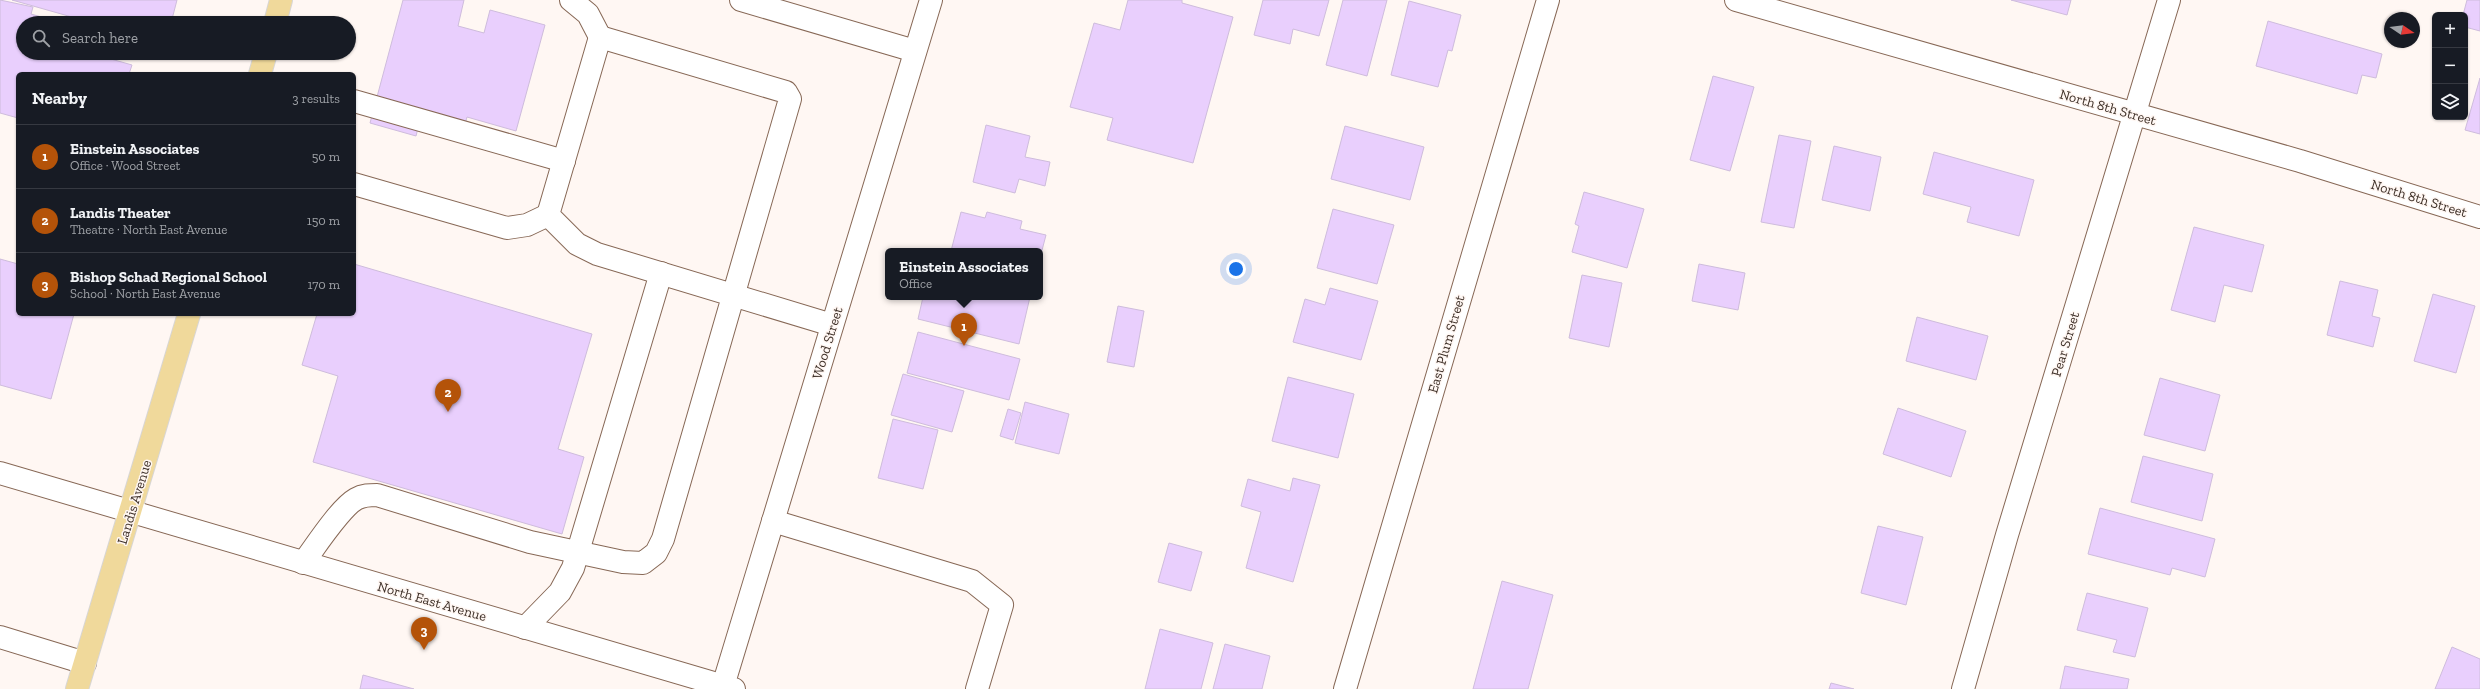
<!DOCTYPE html>
<meta charset="utf-8">
<style>
:root{--surface:#171b24;--page:#242831;--text:#f1f3f6;--muted:#9ea1a6;--line:#363941;--accent:#b45309}
body{margin:0;font-family:"Zilla Slab",serif;background:var(--page);color:var(--text)}
.controls{position:absolute;right:12px;top:12px;display:grid;overflow:hidden;border-radius:6px;box-shadow:0 1px 3px #0004}
.controls button{width:36px;height:36px;display:grid;place-items:center;padding:0;border:0;border-bottom:1px solid var(--line);background:var(--surface);color:var(--text);font:20px sans-serif}
.compass{position:absolute;left:2384px;top:12px;width:36px;height:36px;border-radius:50%;background:var(--surface);box-shadow:0 1px 3px #0004;rotate:103deg}
.you{position:absolute;left:1236px;top:269px;width:14px;height:14px;margin:-10px;border:3px solid #fff;border-radius:50%;background:#1a73e8;box-shadow:0 0 0 6px #1a73e833}
.badge{display:grid;place-items:center;width:26px;height:26px;border-radius:50%;background:var(--accent);color:#fff;font-size:13px;font-weight:700}
.pin{position:absolute;translate:-50% -33px;filter:drop-shadow(0 1px 2px #0008)}
.pin::after{content:'';position:absolute;top:21px;width:14px;height:12px;background:inherit;clip-path:polygon(0 0,100% 0,50% 100%)}
.popup{position:absolute;left:885px;top:248px;width:158px;height:52px;box-sizing:border-box;display:grid;place-content:center;border-radius:6px;background:var(--surface);filter:drop-shadow(0 1px 3px #0005);font-size:13px;white-space:nowrap;color:var(--muted)}
.popup b{font-size:15px;color:var(--text)}
.popup::after{content:'';position:absolute;left:50%;top:100%;margin-left:-8px;border:8px solid transparent;border-top-color:var(--surface)}
.list{margin:0;padding:0;list-style:none}
h2{display:flex;justify-content:space-between;align-items:center;height:52px;margin:0;padding:0 16px;font-size:17px}
h2 small{font-size:13px;font-weight:400;color:var(--muted)}
.list li{display:grid;grid-template-columns:26px 1fr auto;gap:12px;align-items:center;box-sizing:border-box;height:64px;padding:0 16px;border-top:1px solid var(--line)}
.list b{display:block;font-size:15px;white-space:nowrap}
.list p{margin:0;font-size:13px;white-space:nowrap;color:var(--muted)}
.list em{font-size:13px;font-style:normal;color:var(--muted)}
.icon{flex:none;width:22px;height:22px;fill:none;stroke:currentColor;stroke-width:2;stroke-linecap:round;stroke-linejoin:round}
.map{position:relative;flex:none;width:2480px;height:689px;overflow:hidden}
.search{position:absolute;background:var(--surface);box-shadow:0 1px 3px #0004;left:16px;top:16px;width:340px;height:44px;display:flex;align-items:center;gap:10px;box-sizing:border-box;padding:0 14px;border-radius:22px;color:var(--muted);font-size:15px}
.panel{position:absolute;background:var(--surface);box-shadow:0 1px 3px #0004;left:16px;top:72px;width:340px;height:244px;border-radius:6px}
.map>svg:first-child{display:block}
.building{fill:#e9cffd;stroke:#cebcdc}
.lines{fill:none;stroke-linecap:round;stroke-linejoin:round}
.minor-casing{stroke:#876856;stroke-width:24}
.major-casing{stroke:#d8d6d4;stroke-width:24}
.minor{stroke:#fff;stroke-width:22}
.major{stroke:#f0d99b;stroke-width:22}
.labels{text-anchor:middle;stroke-width:3;stroke-linejoin:round;paint-order:stroke}
.street-label{font-size:14px;fill:#3e3028;stroke:#fff7f3}
</style>
<div class="map">
<svg width="2480" height="689" viewBox="0 0 2480 689">
<rect width="100%" height="100%" fill="#fff7f3"/>
<g class="building">
<path d="M0,0l33,7 -2,7 31,9h-39v30h67l42,12 -3,9h-111v44l-18,-5z"/>
<path d="M12,0h165l-6,23h-78z"/>
<path d="M403,0h61l-6,26 26,7 6,-23 55,15 -29,106 -49,-14 -5,18 -43,-11 -3,12 -46,-13z"/>
<path d="M1128,0h54v3l51,14 -40,146 -86,-23 6,-22 -43,-11 24,-84 26,7z"/>
<path d="M1263,0h66l-10,36 -26,-7 -3,15 -36,-9z"/>
<path d="M1343,0h44l-20,76 -41,-11z"/>
<path d="M2011,0h60l-4,15z"/>
<path d="M2467,0h13v31l-15,-4v-12h-2z"/>
<path d="M1409,1l52,14 -9,36 -4,-1 -10,37 -47,-12z"/>
<path d="M2268,21l114,33 -6,24 -14,-3 -5,19 -101,-28z"/>
<path d="M1713,76l41,11 -24,84 -40,-11z"/>
<path d="M2480,78v56l-15,-4z"/>
<path d="M986,125l44,11 -5,21 25,5 -5,24 -26,-7 -4,14 -42,-11z"/>
<path d="M1345,126l79,21 -14,53 -79,-21z"/>
<path d="M1779,135l32,6 -17,87 -33,-6z"/>
<path d="M1834,146l47,11 -11,54 -48,-11z"/>
<path d="M1934,152l100,28 -15,56 -52,-14 4,-15 -48,-13z"/>
<path d="M1584,192l60,17 -17,59 -55,-16 7,-26 -4,-2z"/>
<path d="M1333,209l61,16 -17,59 -60,-16z"/>
<path d="M961,212l24,6 2,-6 35,9 -2,8 26,6 -6,23v-7h-89z"/>
<path d="M2194,227l70,18 -12,47 -28,-7 -9,37 -44,-12z"/>
<path d="M0,259l18,5v50h56l-23,85 -51,-14z"/>
<path d="M354,264l238,70 -34,115 26,8 -22,77 -249,-72 25,-86 -36,-11 15,-51h37z"/>
<path d="M1699,264l46,9 -7,37 -46,-9z"/>
<path d="M1582,275l40,8 -13,64 -40,-9z"/>
<path d="M2340,281l38,9 -6,26 8,2 -7,29 -46,-12z"/>
<path d="M1330,288l48,13 -17,59 -68,-18 12,-43 20,6z"/>
<path d="M2433,294l42,12 -19,67 -42,-12z"/>
<path d="M923,297h107l-11,47 -101,-25z"/>
<path d="M1118,306l26,5 -10,56 -27,-5z"/>
<path d="M1917,317l71,19 -12,44 -70,-19z"/>
<path d="M918,332l102,27 -11,41 -102,-27z"/>
<path d="M903,374l61,17 -12,41 -61,-17z"/>
<path d="M1288,377l66,17 -16,64 -66,-17z"/>
<path d="M2160,378l60,17 -15,56 -61,-16z"/>
<path d="M1025,402l44,12 -10,40 -44,-11z"/>
<path d="M1898,408l68,23 -15,46 -68,-23z"/>
<path d="M1008,409l13,4 -8,27 -13,-4z"/>
<path d="M893,419l45,11 -15,59 -45,-11z"/>
<path d="M2143,456l70,18 -11,47 -71,-19z"/>
<path d="M1293,478l27,7 -27,97 -47,-14 15,-56 -20,-6 7,-27 42,12z"/>
<path d="M2100,508l115,31 -10,38 -33,-9 -2,7 -82,-21z"/>
<path d="M1878,526l45,11 -17,68 -45,-12z"/>
<path d="M1169,543l33,9 -11,39 -33,-9z"/>
<path d="M1502,581l51,14 -25,94h-55z"/>
<path d="M2087,593l61,15 -13,49 -22,-5 4,-12 -40,-10z"/>
<path d="M1160,629l53,14 -12,46h-56z"/>
<path d="M1225,644l45,12 -8,33h-49z"/>
<path d="M2452,647l28,12v30h-45z"/>
<path d="M2065,666l64,13 -2,10h-67z"/>
<path d="M363,675l51,14h-54z"/>
<path d="M1831,683l23,6h-25z"/>
</g>
<g class="lines">
<g class="minor-casing">
<g id="minor">
<path d="M571,0l17,14 12,23"/>
<path d="M741,0l174,51"/>
<path d="M1736,0l564,161 180,56"/>
<path d="M354,101l210,60"/>
<path d="M354,184l153,44 20,-3 21,-10"/>
<path d="M0,473l734,216"/>
<path d="M773,521l199,60 30,24 -25,84"/>
<path d="M303,563c12,-16 37,-55 53,-64 7,-4 14,-4 21,-4l153,47 93,20 20,1 13,-10 7,-14 127,-440 -4,-7 -186,-55 -52,178 29,29 20,10 235,71"/>
<path d="M525,628l35,-36 13,-24 88,-295"/>
<path d="M0,637l85,26"/>
<path d="M723,686l208,-686"/>
<path d="M1345,689l203,-689"/>
<path d="M1963,689l44,-154 162,-535"/>
</g>
</g>
<g class="major-casing">
<g id="major">
<path d="M275,23l6,-23"/>
<path d="M260,74l6,-21"/>
<path d="M77,689l112,-375"/>
</g>
</g>
<use href="#minor" class="minor"/>
<use href="#major" class="major"/>
</g>
<g class="labels">
<g class="street-label">
<text transform="translate(2108 107) rotate(16)" y="5">North 8th Street</text>
<text transform="translate(2419 198) rotate(17)" y="5">North 8th Street</text>
<text transform="translate(827 343) rotate(-73)" y="5">Wood Street</text>
<text transform="translate(1446 344) rotate(-74)" y="5">East Plum Street</text>
<text transform="translate(2065 344) rotate(-73)" y="5">Pear Street</text>
<text transform="translate(134 502) rotate(-73)" y="5">Landis Avenue</text>
<text transform="translate(432 601) rotate(16)" y="5">North East Avenue</text>
</g>
</g>
</svg>
<div class="controls">
<button>+</button>
<button>−</button>
<button><svg class="icon" aria-label="layers" viewBox="0 0 24 24"><path d="M12 4l9 5-9 5-9-5zM3 14l9 5 9-5"/></svg></button>
</div>
<svg class="compass" viewBox="-18 -18 36 36"><path d="M0-13l5 13h-10z" fill="#e53935"/><path d="M0 13l5-13h-10z" fill="#9ea1a6"/></svg>
<div class="you"></div>
<div class="pin badge" style="left:964px;top:346px">1</div>
<div class="popup"><b>Einstein Associates</b>Office</div>
<div class="pin badge" style="left:448px;top:412px">2</div>
<div class="pin badge" style="left:424px;top:650px">3</div>
<div class="search"><svg class="icon" aria-label="search" viewBox="0 0 24 24"><circle cx="10" cy="10" r="6"/><path d="M15 15l6 6"/></svg>Search here</div>
<section class="panel">
<h2>Nearby<small>3 results</small></h2>
<ul class="list">
<li><span class="badge">1</span><div><b>Einstein Associates</b><p>Office · Wood Street</p></div><em>50 m</em></li>
<li><span class="badge">2</span><div><b>Landis Theater</b><p>Theatre · North East Avenue</p></div><em>150 m</em></li>
<li><span class="badge">3</span><div><b>Bishop Schad Regional School</b><p>School · North East Avenue</p></div><em>170 m</em></li>
</ul>
</section>
</div>
